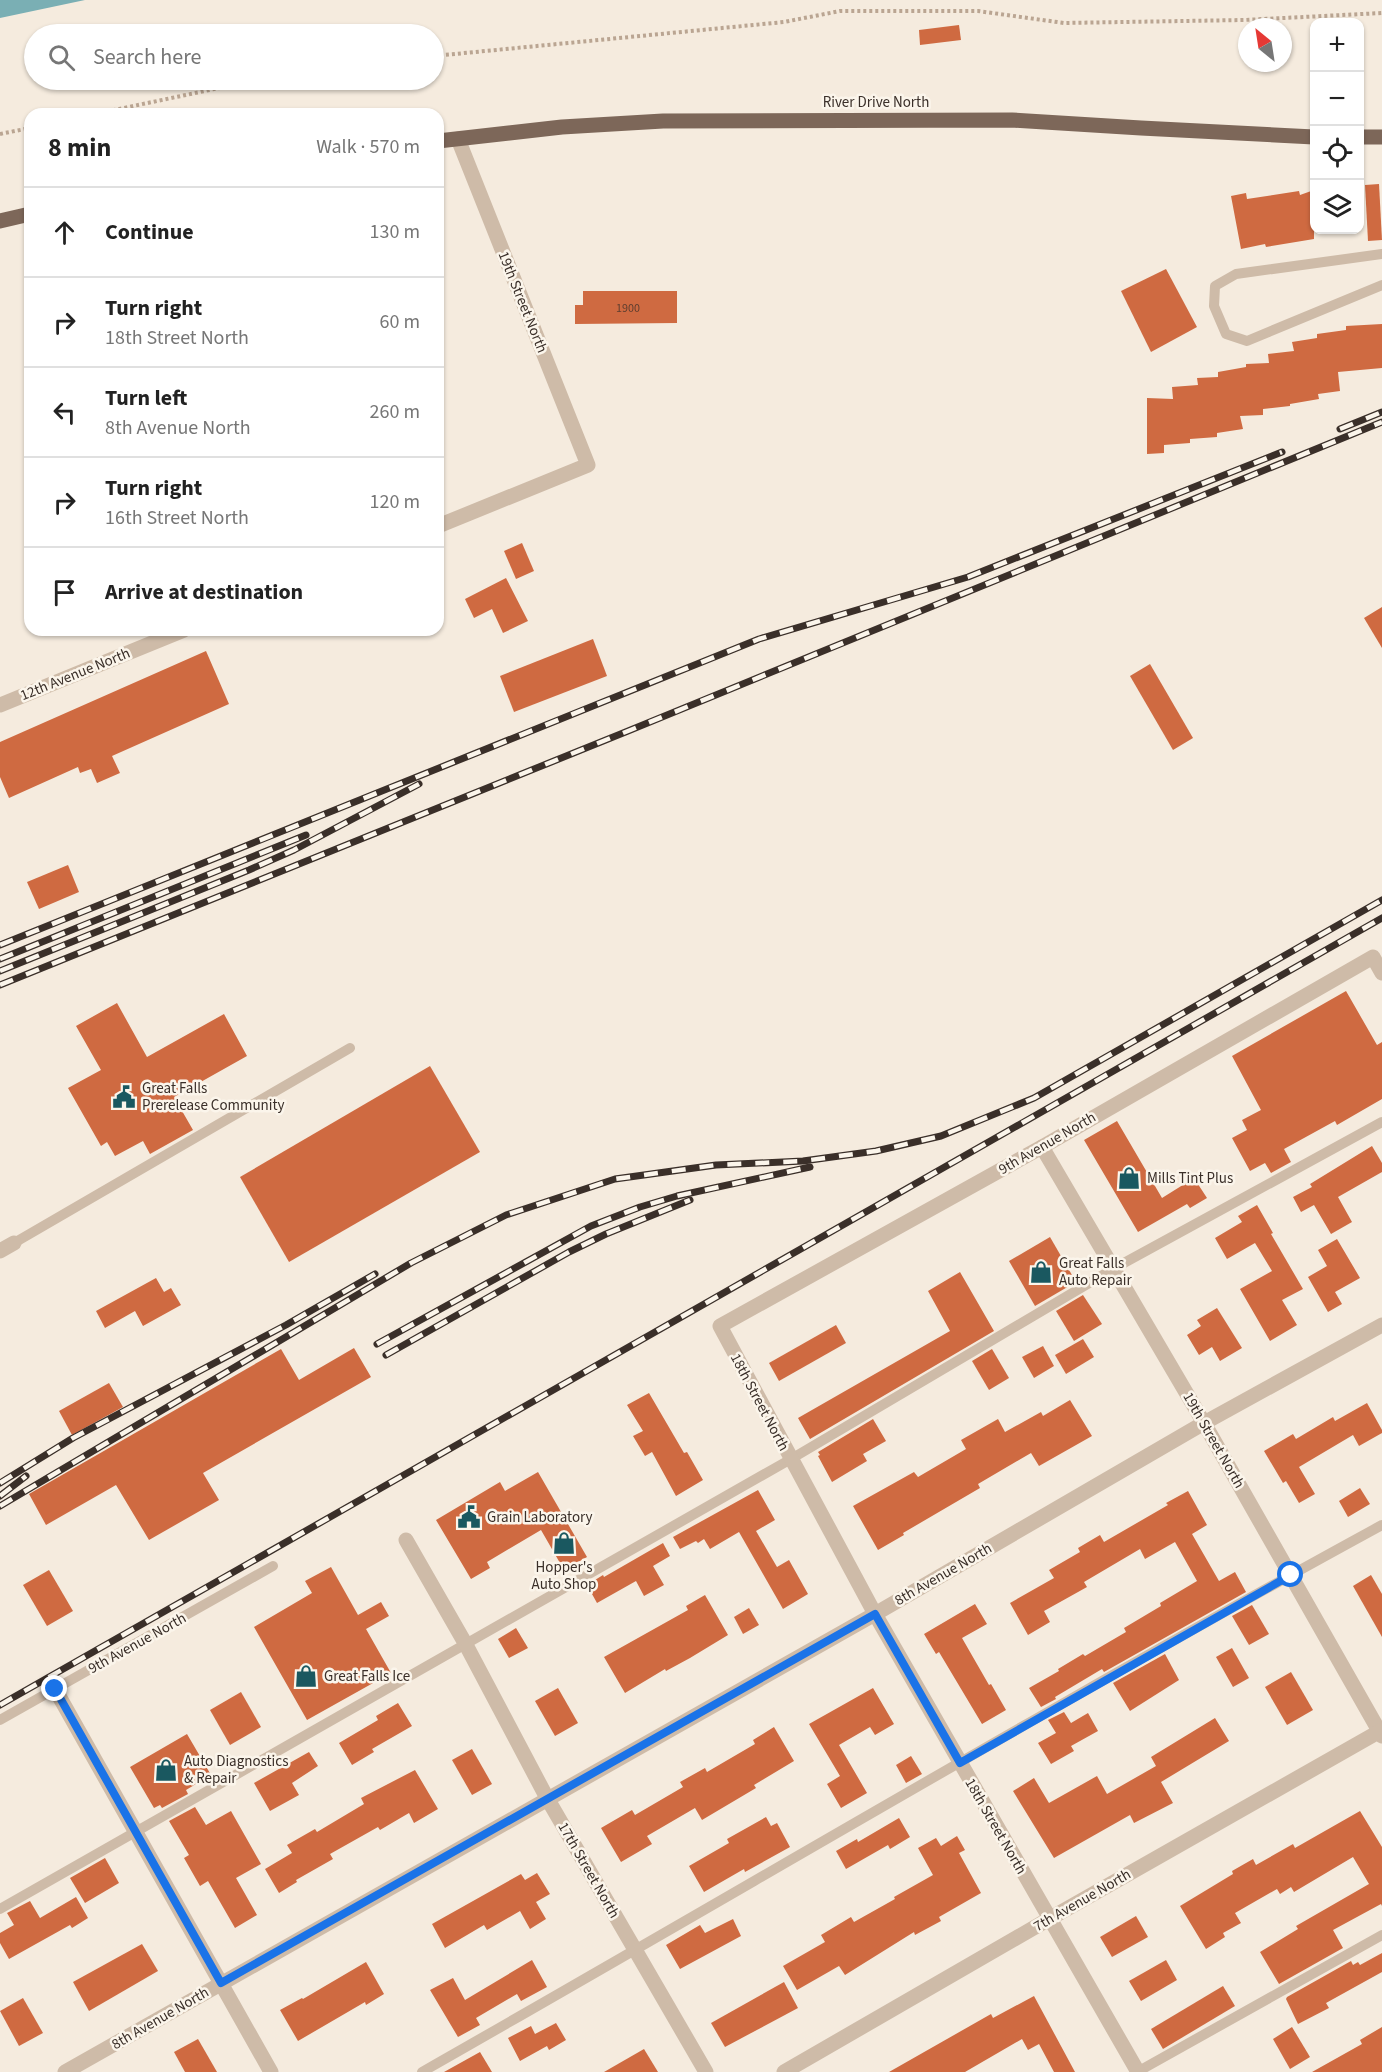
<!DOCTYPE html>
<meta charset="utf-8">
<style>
:root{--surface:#fff;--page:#f2f2f2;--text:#222;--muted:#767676;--line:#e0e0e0}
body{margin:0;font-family:"Source Sans 3",sans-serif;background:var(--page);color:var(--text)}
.controls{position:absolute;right:18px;top:18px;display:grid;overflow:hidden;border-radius:12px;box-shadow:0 2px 4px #0004}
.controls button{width:54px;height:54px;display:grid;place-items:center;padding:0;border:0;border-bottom:2px solid var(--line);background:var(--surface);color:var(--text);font:30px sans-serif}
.compass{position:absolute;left:1238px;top:18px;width:54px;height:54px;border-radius:50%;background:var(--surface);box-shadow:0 2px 4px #0004;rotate:330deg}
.stop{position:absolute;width:18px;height:18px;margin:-14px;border:4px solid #1a73e8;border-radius:50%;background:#fff}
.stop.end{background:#1a73e8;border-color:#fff;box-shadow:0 2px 6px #0008}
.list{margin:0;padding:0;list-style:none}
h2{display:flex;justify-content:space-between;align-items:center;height:78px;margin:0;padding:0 24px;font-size:26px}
h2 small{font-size:20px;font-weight:400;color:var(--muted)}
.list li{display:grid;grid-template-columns:39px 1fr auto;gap:18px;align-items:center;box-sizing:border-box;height:90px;padding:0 24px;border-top:2px solid var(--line)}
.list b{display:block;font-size:22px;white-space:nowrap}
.list p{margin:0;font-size:20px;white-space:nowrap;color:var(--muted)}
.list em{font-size:20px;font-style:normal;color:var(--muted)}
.icon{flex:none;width:33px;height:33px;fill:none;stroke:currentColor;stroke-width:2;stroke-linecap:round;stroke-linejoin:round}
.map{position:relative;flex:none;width:1382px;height:2072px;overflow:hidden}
.search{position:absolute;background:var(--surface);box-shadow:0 2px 4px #0004;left:24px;top:24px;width:420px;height:66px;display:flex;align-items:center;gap:15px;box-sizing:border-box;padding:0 21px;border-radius:33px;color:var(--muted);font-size:22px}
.panel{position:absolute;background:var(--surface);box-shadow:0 2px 4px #0004;left:24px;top:108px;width:420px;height:528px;border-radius:18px}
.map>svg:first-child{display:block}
.water{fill:#7aafb4}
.building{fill:#cf6a41}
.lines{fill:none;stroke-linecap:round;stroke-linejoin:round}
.path{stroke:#baa592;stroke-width:4;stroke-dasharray:3 3;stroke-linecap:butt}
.service{stroke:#cebba8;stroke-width:10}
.minor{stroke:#cebba8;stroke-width:15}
.tertiary{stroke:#cebba8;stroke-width:15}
.primary{stroke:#7d6759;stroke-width:15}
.rail-casing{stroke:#3a2f29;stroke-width:7}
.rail{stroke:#fbf5eb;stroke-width:4.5;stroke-dasharray:14;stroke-linecap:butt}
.route{stroke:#1a73e8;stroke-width:8}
.labels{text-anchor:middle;stroke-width:5;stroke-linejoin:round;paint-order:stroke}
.number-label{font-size:12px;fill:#5f3e2f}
.street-label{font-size:15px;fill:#3a2f29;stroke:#fbf5eb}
.poi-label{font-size:15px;fill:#3a2f29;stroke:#fbf5eb;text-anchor:start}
</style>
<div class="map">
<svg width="1382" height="2072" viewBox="0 0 1382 2072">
<rect width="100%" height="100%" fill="#f5ebde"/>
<path class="water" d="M0,0h85l-85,18z"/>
<g class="building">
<path d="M959,25l2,15 -41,5 -1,-15z"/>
<path d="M1379,184l3,56 -14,1 -3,-56z"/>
<path d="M1314,190v49l-48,8 -1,-3 -24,5 -10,-53 15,-3 1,6 52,-8 1,4z"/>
<path d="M1166,269l31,58 -46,25 -30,-61z"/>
<path d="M583,291h94v32l-102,1v-19h8z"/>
<path d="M1382,324v44l-44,4 2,19 -22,3 1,5 -29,5v2l-27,3v6l-23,1 3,13 -26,4v4l-27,2v4l-26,2v8l-17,1v-56l26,1 -1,-12 26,-2 -1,-7 21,-1v-5l28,-5v-3l23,-1 -1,-9 26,-3 -2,-9 25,-4v-4l29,-4v-4z"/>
<path d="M522,543l12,28 -18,8 -12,-28z"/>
<path d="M506,578l22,43 -25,12 -11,-24 -18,9 -9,-19z"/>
<path d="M1382,607v41l-18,-30z"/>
<path d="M593,639l14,37 -93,36 -14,-36z"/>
<path d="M206,651l23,53 -117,52 8,17 -23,10 -6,-14 -11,4 -2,-6 -69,31 -9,-21v-35z"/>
<path d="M1150,664l43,74 -20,12 -43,-74z"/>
<path d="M68,865l11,27 -40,17 -12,-27z"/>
<path d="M1346,991l31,54 5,-3v57l-45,26 -2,-4 -51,28 7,13 -20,11 -6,-10 -15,8 -18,-33 15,-8 -5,-10 19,-10 -29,-54z"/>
<path d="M117,1003l30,54 77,-43 23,42 -73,41 19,33 -43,24 -7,-13 -28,15 -8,-14 -6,4 -33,-58 33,-18 -25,-44z"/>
<path d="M430,1066l50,86 -191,110 -49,-85z"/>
<path d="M1117,1121l45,77 32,-20 13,20 -17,10 -3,-4 -49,28 -54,-92z"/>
<path d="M1372,1146l10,17v9l-44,25 14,25 -21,12 -17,-29 -13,7 -8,-15 19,-10 -2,-3z"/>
<path d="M1257,1205l16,28 -2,1 32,55 -21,11 15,25 -27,16 -30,-52 32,-18 -17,-28 -28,16 -12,-21 27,-16 -4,-6z"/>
<path d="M1050,1237l26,45 -41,24 -26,-45z"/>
<path d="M1337,1239l23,39 -25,14 7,12 -14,8 -20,-35 19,-11 -9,-16z"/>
<path d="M960,1272l34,59 -184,108 -12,-21 152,-87 -22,-40z"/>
<path d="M156,1278l8,14 7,-4 10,17 -38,21 -8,-15 -30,17 -9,-17z"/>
<path d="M1083,1295l19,29 -28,17 -18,-30z"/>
<path d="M1217,1308l25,40 -22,13 -8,-14 -13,8 -12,-20 14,-9 -4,-6z"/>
<path d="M836,1325l10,18 -67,38 -10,-18z"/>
<path d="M1083,1339l11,18 -28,17 -11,-19z"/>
<path d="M1043,1346l11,20 -20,12 -12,-21z"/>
<path d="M354,1348l17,29 -168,96 16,27 -70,40 -33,-55 -70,40 -17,-31 252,-145 18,31z"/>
<path d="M992,1349l17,29 -20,12 -17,-29z"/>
<path d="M109,1383l14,24 -51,28 -13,-24z"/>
<path d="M649,1393l35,60 3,-1 16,28 -27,16 -24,-44 -7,4 -12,-20 10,-5 -16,-26z"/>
<path d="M1070,1400l22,36 -53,30 -8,-13 -53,31 2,4 -77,45 1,2 -26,15 -25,-44 61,-34 4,5 48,-28 -5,-9 37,-21 7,13 36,-20 2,4z"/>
<path d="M1367,1403l15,27v3l-23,13 -6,-11 -54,32 16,27 -16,9 -13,-22 -3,2 -19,-32 29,-17 3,5 37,-22 2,4z"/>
<path d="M873,1419l13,22 -23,13 4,7 -35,21 -14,-26 2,-1 -2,-3z"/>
<path d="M538,1472l49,85 -23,13 -23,-40 -54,32 3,6 -19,11 -35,-59 64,-38 5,9z"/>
<path d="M1360,1488l10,16 -22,13 -9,-16z"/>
<path d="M758,1490l17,30 -19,11 21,36 12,-7 19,34 -25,15 -44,-77 -29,17 -6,-10 -6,4 -2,-2 -16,8 -7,-12z"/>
<path d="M1188,1491l19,34 -15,9 27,47 16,-9 11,20 -142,80 -2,-3 -47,28 1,2 -15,8 -12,-19 30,-17 -1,-2 25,-15 2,2 41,-24 -2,-4 37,-22 -1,-3 37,-22 -22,-39 -30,17 -5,-10 -56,33 3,5 -43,24 6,11 -22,13 -18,-32 44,-25 -5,-8 31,-18 -2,-4 22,-13 4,7 64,-37 -2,-2z"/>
<path d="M663,1543l7,13 -17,10 11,19 -20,11 -8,-15 -39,22 -10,-18 16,-10 1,2z"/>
<path d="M331,1567l27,48 23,-13 8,14 -23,13 25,44 -84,47 -53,-93 58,-34 -7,-12z"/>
<path d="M49,1570l24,41 -26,15 -24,-41z"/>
<path d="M1371,1575l11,19v43l-29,-51z"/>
<path d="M705,1595l23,40 -38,23 -24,13 -1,-2 -40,24 -21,-36 84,-47 -2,-4z"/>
<path d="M975,1604l12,20 -25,14 27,47 2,-1 15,26 -24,14 -43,-72 -3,2 -12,-20z"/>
<path d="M1252,1605l17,29 -20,11 -17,-29z"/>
<path d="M749,1608l10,17 -16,9 -9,-17z"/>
<path d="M516,1628l12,20 -19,10 -11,-19z"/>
<path d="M1232,1648l17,30 -16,9 -17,-30z"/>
<path d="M1165,1654l14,26 -49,31 -17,-28z"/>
<path d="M1291,1672l22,38 -26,15 -22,-38z"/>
<path d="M558,1688l20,35 -23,13 -20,-35z"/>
<path d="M873,1688l21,36 -19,11 -5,-8 -31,18 28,48 -26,15 -14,-24 13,-8 -31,-52z"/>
<path d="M241,1692l20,35 -31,18 -20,-35z"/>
<path d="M398,1703l14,23 -40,23 2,3 -22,13 -13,-22 39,-23 -2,-4z"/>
<path d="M1064,1712l7,11 17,-10 10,18 -27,15 3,5 -23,13 -13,-21 18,-10 -8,-13z"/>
<path d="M1215,1718l14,23 -68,41 12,21 -39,20 -4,-8 -76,43 -41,-67 21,-13 15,25 48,-27 10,18 49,-28 -5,-9z"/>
<path d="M774,1727l20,34 -40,24 2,3 -54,32 -7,-12 -48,28 5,8 -31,18 -20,-34 31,-18 3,5 48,-28 -3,-5 25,-14 2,4 48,-28 -2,-4z"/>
<path d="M187,1734l24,41 -25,15 2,4 -26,14 -2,-3 -6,3 -24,-41z"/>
<path d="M472,1749l20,35 -20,11 -20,-35z"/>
<path d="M309,1752l9,14 -26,17 7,12 -29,16 -16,-28z"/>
<path d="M911,1756l11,18 -16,9 -10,-18z"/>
<path d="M415,1770l23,39 -24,14 -5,-10 -29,17 -2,-3 -48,27 3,5 -37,21 1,2 -18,11 -14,-24 27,-16 -5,-8 28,-16 2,3 47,-28 -3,-6z"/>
<path d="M195,1807l11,18 25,-14 30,53 -25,14 21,37 -22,13 -27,-47 -8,5 -16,-28 5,-3 -20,-34z"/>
<path d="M1360,1811l22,36v59l-1,-2 -48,26 10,18 -64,36 -19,-32 38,-23 -2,-3 73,-42 -16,-27 -59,35 -3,-5 -11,7 -3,-5 -42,24 6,10 -18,10 2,4 -19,12 -26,-43 53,-32 -1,-3 21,-12 3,6 37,-21 2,4z"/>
<path d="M766,1817l5,9 6,-3 13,24 -45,25 -1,-3 -40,23 -15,-26 40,-23 -2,-4z"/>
<path d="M899,1818l11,19 -20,12 -2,-4 -42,24 -10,-18 21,-12 1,3z"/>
<path d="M957,1836l8,14 -6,3 22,40 -42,24 2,4 -26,14 -1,-3 -69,43 -6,-9 -42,24 -14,-24 42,-24 -4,-7 30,-18 3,5 41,-23 -1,-2 39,-22 -15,-27 18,-10 5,8z"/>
<path d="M105,1858l14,25 -34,20 -15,-25z"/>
<path d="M537,1873l13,21 -14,8 10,17 -16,10 -10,-18 -33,19 -3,-5 -39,23 -13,-24 89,-50 4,6z"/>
<path d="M76,1897l12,21 -16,10 -2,-3 -61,34 -9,-16v-10l14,-8 -7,-12 23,-12 10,17z"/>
<path d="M1136,1916l12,21 -36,20 -12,-20z"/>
<path d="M733,1919l8,17 -61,33 -14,-24 34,-20 5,8z"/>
<path d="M142,1944l16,27 -69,40 -16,-29z"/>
<path d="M1382,1953v19l-56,31 3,5 -31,16 -12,-25 1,-2 64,-36 2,4 5,-3 2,3z"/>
<path d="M532,1960l15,27 -26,14 -4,-7 -41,24 4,7 -22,12 -28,-47 23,-12 12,22z"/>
<path d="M1166,1960l11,20 -36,21 -12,-20z"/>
<path d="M366,1962l18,32 -18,11 -1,-3 -67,39 -18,-31 22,-12 1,1z"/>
<path d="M784,1982l14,26 -73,39 -14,-24z"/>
<path d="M1223,1986l12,20 -72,43 -12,-20z"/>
<path d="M1034,1996l41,76h-21l-15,-28 -11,6 -6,-11 -57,33h-76l102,-58 2,4z"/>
<path d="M23,1998l20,35 -24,13 -19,-35z"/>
<path d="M556,2023l10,17 -17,10 -2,-4 -27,15 -12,-23 23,-12 4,8z"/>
<path d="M1292,2027l18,30 -20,12 -17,-30z"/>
<path d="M1382,2027v45h-70l50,-28 -2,-4z"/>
<path d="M198,2039l19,33h-32l-11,-20z"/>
<path d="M644,2049l14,23h-54z"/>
<path d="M480,2052l12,20h-48z"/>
</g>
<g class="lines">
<g class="path">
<path d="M434,56l350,-34 56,-11h138l86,12 180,-3 138,-7"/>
<path d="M95,114l129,-27 48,-7"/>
<path d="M0,134l30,-6"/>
</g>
<g class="service">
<path d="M1382,254l-146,20 -21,12 -1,20 12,28 21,7 135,-56"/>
<path d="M14,1243l336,-195"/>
<path d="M0,1720l273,-154"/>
<path d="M0,1909l791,-450 322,-190 269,-147"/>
<path d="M422,2072c320,-182 637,-371 960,-547"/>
<path d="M1137,2072l245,-137"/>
</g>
<g class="minor">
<path d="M438,526l150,-61 -130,-326"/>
<path d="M0,705l184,-75"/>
<path d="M1042,1147l162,276 178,313"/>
<path d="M0,1251l14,-8"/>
<path d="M406,1540l59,103 82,155 159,274"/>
<path d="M55,1689l216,383"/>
<path d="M784,2072l265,-153 333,-189"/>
<path d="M1138,2072l-263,-458 -155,-288 322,-179 331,-190 9,16"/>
</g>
<path class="tertiary" d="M65,2072l810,-458 329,-191 178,-98"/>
<g class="primary">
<path d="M1360,137h22"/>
<path d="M438,141l124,-14 101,-6 349,-1 129,8 173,9"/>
<path d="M0,221l30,-7"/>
</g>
<g class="rail-casing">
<g id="rail">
<path d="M1340,429l42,-17"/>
<path d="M0,945l759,-306 209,-62 314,-125"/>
<path d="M0,959l306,-124"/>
<path d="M0,971l249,-101 45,-20 125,-66"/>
<path d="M0,985l628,-254 754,-309"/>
<path d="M377,1344l214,-118 49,-19 37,-11 133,-29"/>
<path d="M386,1355l183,-103 37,-18 84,-34"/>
<path d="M0,1483l73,-45 213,-113 89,-51"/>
<path d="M0,1496l26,-20"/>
<path d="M0,1506l411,-243 95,-48 109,-36 101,-14 87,-4 73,-10 65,-15 93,-38 348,-198"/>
<path d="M0,1705l1382,-787"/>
</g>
</g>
<use href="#rail" class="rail"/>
</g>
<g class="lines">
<path class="route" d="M55,1689l166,294 654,-369 85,149 331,-188"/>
</g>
<defs>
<g id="civic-bare" transform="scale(1.8)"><path d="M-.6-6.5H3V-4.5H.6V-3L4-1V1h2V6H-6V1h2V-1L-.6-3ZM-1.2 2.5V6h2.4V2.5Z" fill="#1a5860" stroke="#fbf5eb" stroke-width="2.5" paint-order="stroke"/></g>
<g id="shop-bare" transform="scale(1.8)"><path d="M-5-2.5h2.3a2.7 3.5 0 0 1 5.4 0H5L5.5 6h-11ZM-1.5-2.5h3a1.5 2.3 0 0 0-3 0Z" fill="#1a5860" stroke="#fbf5eb" stroke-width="2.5" paint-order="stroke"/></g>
</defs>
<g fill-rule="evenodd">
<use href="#civic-bare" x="124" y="1097"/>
<use href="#shop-bare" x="1129" y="1178"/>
<use href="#shop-bare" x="1041" y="1272"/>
<use href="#civic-bare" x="469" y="1517"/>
<use href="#shop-bare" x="564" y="1543"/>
<use href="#shop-bare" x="306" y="1676"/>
<use href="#shop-bare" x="166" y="1770"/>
</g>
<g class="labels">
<g class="number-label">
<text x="628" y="312">1900</text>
</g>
<g class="street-label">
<text x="876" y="107">River Drive North</text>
<text transform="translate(523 302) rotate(68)" y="5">19th Street North</text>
<text transform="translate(75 674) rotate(-22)" y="5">12th Avenue North</text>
<text transform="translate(1047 1143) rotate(-30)" y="5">9th Avenue North</text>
<text transform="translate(760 1402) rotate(62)" y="5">18th Street North</text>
<text transform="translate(1214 1440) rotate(60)" y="5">19th Street North</text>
<text transform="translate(943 1574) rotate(-30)" y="5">8th Avenue North</text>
<text transform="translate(137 1643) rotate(-29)" y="5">9th Avenue North</text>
<text transform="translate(996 1826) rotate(60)" y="5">18th Street North</text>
<text transform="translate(589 1870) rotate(60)" y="5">17th Street North</text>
<text transform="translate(1082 1900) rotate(-30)" y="5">7th Avenue North</text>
<text transform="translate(160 2018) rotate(-30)" y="5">8th Avenue North</text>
</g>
<g class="poi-label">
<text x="142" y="1093">Great Falls<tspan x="142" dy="17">Prerelease Community</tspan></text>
<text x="1147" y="1183">Mills Tint Plus</text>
<text x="1059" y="1268">Great Falls<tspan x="1059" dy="17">Auto Repair</tspan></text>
<text x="487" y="1522">Grain Laboratory</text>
<text x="564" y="1572" text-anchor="middle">Hopper's<tspan x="564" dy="17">Auto Shop</tspan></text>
<text x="324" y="1681">Great Falls Ice</text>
<text x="184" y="1766">Auto Diagnostics<tspan x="184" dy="17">&amp; Repair</tspan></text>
</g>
</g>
</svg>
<div class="controls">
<button>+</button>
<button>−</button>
<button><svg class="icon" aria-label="locate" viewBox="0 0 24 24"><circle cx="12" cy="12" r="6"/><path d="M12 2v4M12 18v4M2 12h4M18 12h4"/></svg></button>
<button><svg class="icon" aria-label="layers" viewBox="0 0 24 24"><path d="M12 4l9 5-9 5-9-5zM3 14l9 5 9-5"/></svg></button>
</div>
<svg class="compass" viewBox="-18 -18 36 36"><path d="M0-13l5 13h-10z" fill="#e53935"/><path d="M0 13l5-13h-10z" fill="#767676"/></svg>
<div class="stop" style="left:1291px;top:1575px"></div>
<div class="stop end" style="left:55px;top:1689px"></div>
<div class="search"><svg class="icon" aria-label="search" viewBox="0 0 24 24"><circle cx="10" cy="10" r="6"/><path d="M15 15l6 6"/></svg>Search here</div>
<section class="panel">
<h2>8 min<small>Walk · 570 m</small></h2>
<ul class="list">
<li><svg class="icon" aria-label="ahead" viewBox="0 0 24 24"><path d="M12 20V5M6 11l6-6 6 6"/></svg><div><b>Continue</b></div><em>130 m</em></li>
<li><svg class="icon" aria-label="right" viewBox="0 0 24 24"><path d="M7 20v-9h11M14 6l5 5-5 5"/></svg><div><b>Turn right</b><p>18th Street North</p></div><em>60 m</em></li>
<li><svg class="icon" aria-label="left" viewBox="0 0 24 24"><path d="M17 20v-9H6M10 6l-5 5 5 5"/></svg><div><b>Turn left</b><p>8th Avenue North</p></div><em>260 m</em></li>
<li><svg class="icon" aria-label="right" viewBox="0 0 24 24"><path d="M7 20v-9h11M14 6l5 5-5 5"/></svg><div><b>Turn right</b><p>16th Street North</p></div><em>120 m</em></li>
<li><svg class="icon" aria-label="arrive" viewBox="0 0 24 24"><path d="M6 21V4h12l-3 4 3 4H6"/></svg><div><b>Arrive at destination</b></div></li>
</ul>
</section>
</div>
